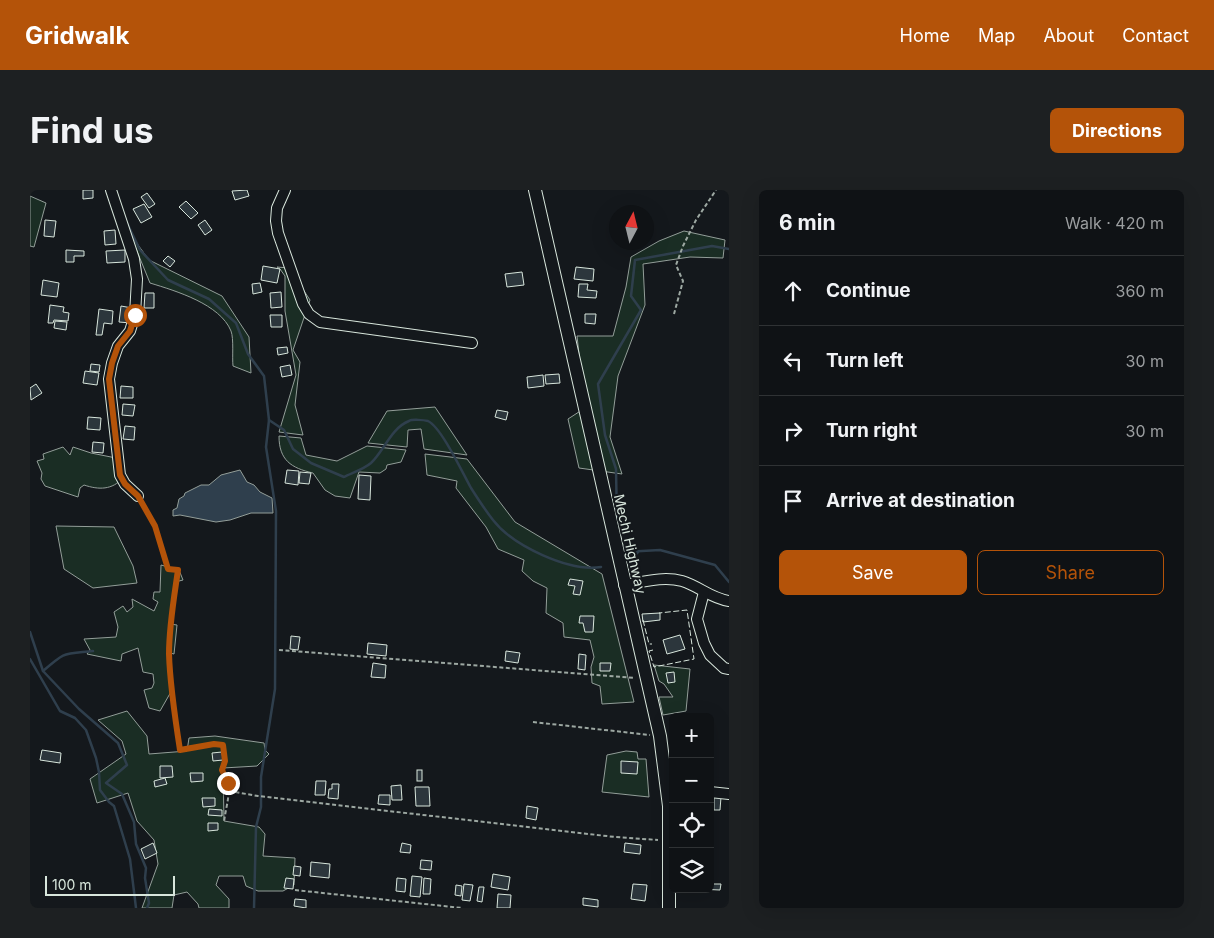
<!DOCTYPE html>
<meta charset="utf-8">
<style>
:root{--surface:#0f1215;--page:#1d2022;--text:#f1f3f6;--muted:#9b9ea0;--line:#2f3234;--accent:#b45309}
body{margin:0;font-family:Inter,sans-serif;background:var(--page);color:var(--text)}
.controls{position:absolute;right:15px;bottom:15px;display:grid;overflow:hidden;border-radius:8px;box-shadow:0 5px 20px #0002}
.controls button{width:45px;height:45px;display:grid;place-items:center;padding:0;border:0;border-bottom:1px solid var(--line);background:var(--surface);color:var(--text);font:25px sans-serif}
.compass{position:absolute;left:579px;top:15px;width:45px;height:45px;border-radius:50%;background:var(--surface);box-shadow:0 5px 20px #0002;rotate:7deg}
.scale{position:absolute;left:15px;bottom:12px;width:130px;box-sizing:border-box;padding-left:5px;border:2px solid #d8e6dc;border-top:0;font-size:14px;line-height:18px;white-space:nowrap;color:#d8e6dc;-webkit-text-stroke:4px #14181c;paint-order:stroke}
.stop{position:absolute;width:15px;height:15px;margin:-11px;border:4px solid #b45309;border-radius:50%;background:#fff}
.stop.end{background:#b45309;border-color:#fff;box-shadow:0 1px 5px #0008}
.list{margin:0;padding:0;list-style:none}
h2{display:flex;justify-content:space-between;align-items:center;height:65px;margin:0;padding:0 20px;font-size:21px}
h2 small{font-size:16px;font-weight:400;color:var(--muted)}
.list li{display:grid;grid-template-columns:32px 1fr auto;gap:15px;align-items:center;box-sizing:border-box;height:70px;padding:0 20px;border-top:1px solid var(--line)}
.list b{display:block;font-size:19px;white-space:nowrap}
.list em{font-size:16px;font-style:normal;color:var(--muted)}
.actions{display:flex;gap:10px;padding:15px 20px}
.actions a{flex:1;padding:11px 0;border:1px solid var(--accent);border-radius:8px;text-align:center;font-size:18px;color:var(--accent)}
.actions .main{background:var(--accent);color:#fff}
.icon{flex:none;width:28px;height:28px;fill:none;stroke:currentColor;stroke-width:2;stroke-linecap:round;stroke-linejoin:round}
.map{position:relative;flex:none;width:699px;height:718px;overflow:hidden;border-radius:8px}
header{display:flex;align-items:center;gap:30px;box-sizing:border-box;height:70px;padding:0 25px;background:var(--accent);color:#fff}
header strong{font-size:24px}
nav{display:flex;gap:28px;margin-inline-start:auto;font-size:18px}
.intro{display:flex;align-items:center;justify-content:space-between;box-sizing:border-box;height:120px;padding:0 30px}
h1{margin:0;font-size:35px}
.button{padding:12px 22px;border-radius:8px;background:var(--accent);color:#fff;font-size:18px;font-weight:700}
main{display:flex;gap:30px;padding:0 30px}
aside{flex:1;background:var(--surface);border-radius:8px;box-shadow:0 5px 20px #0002}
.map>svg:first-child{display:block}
.green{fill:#1a2d24;stroke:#939e99}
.water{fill:#2f3f4d;stroke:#939e99}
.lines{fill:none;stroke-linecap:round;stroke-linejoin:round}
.stream{stroke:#2f3f4d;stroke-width:2.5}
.building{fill:#2c363c;stroke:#d8e6dc}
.minor-casing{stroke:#d8e6dc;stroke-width:12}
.major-casing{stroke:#d8e6dc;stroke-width:14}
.path{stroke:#9da8a2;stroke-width:2;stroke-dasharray:4 2.5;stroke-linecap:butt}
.minor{stroke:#14181c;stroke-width:10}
.major{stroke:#14181c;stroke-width:12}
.fence{stroke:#d8e6dc;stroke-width:1;stroke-dasharray:6 2.5;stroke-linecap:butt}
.route{stroke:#b45309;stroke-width:6}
.labels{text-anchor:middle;stroke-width:4;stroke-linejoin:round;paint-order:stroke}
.street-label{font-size:14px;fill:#d8e6dc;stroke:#14181c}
</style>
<header>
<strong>Gridwalk</strong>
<nav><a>Home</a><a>Map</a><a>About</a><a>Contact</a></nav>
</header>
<div class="intro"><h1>Find us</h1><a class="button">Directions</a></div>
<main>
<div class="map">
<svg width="699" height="718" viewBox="0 0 699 718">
<rect width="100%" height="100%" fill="#14181c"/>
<g class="green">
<path d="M0,6l16,7 -12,44 -4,-1z"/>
<path d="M654,41l41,9 -2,18 -33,-1 -47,7 2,41 -27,71 -8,61 12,37 -43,-6 -11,-49 17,-11 -8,-72h36l13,-49 5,-30 28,-16z"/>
<path d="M100,44l19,26 73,36 27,41 2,36 -18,-7c-1,-9 1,-27 -2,-35 -11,-27 -55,-40 -81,-48z"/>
<path d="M247,77l12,1 21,32 -17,50 7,12 -5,43 8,30 -24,-3 17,-57 -11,-64v-35l-5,-7z"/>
<path d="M405,217l32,48 -43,-6 -3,-20 -13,1 -1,17 -39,-4 19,-32z"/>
<path d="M249,246l22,2 5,17 31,6 30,-15 39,4 -5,12 -14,3 -1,4 -6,4 -21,-1 -9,26 -15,-2 -10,-6 -12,-17c-22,-5 -34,-13 -34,-37z"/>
<path d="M33,257l7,8 3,-8 18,6 25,5 7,20c-11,12 -24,12 -39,7l-4,3 -2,9 -33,-11 -4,-7 1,-6 -5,-12 7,-2 -1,-5z"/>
<path d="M395,264l42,5 48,63 87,52 32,128 -32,2 -2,-18 -8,-3 -1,-16 3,-10 -4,-17 -26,-3 -1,-14 -17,-10 1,-25 -14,-7 -11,-10 2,-11 -26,-11 -12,-22 -30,-39 1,-7 -30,-6z"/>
<path d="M26,336l58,1 19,39 4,17 -44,5 -29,-19z"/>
<path d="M131,375l18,5 4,10 -8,2 -5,42 7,1 -3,29 -4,-1 2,37 -12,21 -11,-3 -5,-18 8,-2 2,-5 -1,-9 -10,-2 -5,-24 -16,6 -1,7 -34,-7 3,-4 -6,-11 32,-2 2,-10 -4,-15 9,-6 4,6 6,-5 -1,-8 22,12 4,-9 -5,-3 1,-7h6z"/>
<path d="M624,475l36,4 -4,42 -23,4 -4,-18h14l-9,-13 -5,-3z"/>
<path d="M97,521l20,25 2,18 38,-3 2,-13 26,-2 49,7 1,7 4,4 -12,12 -34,2 1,53 35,6 6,7 -2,22 32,2 -1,27 -11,6h-25l-12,-5 -3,-10h-24l-3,9 13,14v9h-30l-1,-4 -11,-12 -13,3 -2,13h-30l16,-44 -4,-24 -17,-19 -9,-28 -31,10 -7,-24 36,-25 -4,-13 -24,-21z"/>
<path d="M596,561l11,1 1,7h8l3,38 -47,-5 5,-37z"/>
</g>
<path class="water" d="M210,280l7,12 7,3 6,7 12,6 1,15h-22l-21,7 -14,2 -36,-7 -7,1v-6l4,-2 2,-9 5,-3 1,-3 16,-8h8l12,-10z"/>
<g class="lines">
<g class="stream">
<path d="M97,33l13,27 28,30 41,19 27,24 12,31 16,22 5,44 15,10 9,19 18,14 33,14c8,-4 20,-8 27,-14 13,-12 20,-35 38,-42 3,-2 15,-1 19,0 14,7 35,53 43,67 7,11 14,22 22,32 20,26 76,52 108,47"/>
<path d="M587,333l-1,-54 -11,-34 -7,-51 43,-74 -10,-14 4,-36 77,-14 17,3"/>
<path d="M594,362l36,-2 55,15 14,17"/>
<path d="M594,372l6,-2 8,-8"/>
<path d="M0,442l13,39 36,38 39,34 9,22 -21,18 16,11 12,28 2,22 10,24 -1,10 4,25 -2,5"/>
<path d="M0,469l30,52 15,7 11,12 10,28 3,14 1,18 9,12 5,4 16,53 6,49"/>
<path d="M13,481c23,-20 20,-17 50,-20"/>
<path d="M224,718l2,-81 5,-20v-30l14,-88 1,-178 -10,-64 3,-27"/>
</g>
</g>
<g class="building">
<path d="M53,0h10v8l-10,1z"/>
<path d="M217,0l2,6 -14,4 -3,-9z"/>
<path d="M117,3l8,11 -6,4 -8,-11z"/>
<path d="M156,11l12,12 -7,6 -12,-12z"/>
<path d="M114,14l8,13 -11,6 -8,-14z"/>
<path d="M15,30l11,1 -2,16 -10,-1z"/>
<path d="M175,30l7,10 -7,5 -7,-10z"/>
<path d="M85,40l1,14 -11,1 -1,-14z"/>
<path d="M36,60l18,1v5h-10v6h-8z"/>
<path d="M95,60v12l-18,1 -1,-12z"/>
<path d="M138,66l7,5 -5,6 -7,-6z"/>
<path d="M233,76l17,3 -3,14 -16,-3z"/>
<path d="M546,77l18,2 -1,12 -19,-2z"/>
<path d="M492,82l2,13 -17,2 -2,-13z"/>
<path d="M13,90l16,3 -2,14 -16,-2z"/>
<path d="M230,93l2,9 -9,2 -1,-10z"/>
<path d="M549,94h9l-1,6 10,1 -1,7 -18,-1z"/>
<path d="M251,102l1,15 -11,1 -1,-15z"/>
<path d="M115,103h9v15h-10z"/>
<path d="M20,115l14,2 -1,5 6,1 -1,8 -14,-1 -1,3h-5z"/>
<path d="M91,116l11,2 -1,15 -12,-1z"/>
<path d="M69,119l14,2 -1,13 -8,-1 -2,12h-6z"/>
<path d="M555,124h11l-1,10 -10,-1z"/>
<path d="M240,125h12v12h-11z"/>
<path d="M25,131l12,1 -1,8 -12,-2z"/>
<path d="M257,157l1,6 -10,2 -1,-7z"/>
<path d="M61,174l9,1 -1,7 -9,-1z"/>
<path d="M260,175l2,10 -10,2 -2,-10z"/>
<path d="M55,181l14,2 -2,12 -14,-2z"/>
<path d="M529,184l1,9 -14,1 -1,-9z"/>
<path d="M513,185l1,11 -16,2 -1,-11z"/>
<path d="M6,194l6,9 -11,7 -1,-12z"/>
<path d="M91,196l12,1v11h-13z"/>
<path d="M93,214l12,1 -2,11 -11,-1z"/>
<path d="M467,220l11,2 -2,8 -11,-3z"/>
<path d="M58,227l13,1 -1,12 -13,-1z"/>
<path d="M95,236l10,1 -1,13 -11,-1z"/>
<path d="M63,252l11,1 -1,10 -11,-1z"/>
<path d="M257,280l12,1 -1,14 -13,-2z"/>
<path d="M270,282l11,1 -2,11 -10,-1z"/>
<path d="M329,285l12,1 -1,24 -12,-1z"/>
<path d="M540,389l13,2 -3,14 -7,-1 2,-8 -7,-1z"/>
<path d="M630,423v7l-17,2 -1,-8z"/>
<path d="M550,426h14l-1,16h-8l-2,-9h-4z"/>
<path d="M650,445l5,14 -18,5 -4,-14z"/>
<path d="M261,446l9,1 -2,13 -8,-1z"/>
<path d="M338,453l19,2 -1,11 -19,-2z"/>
<path d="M476,461l14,2 -2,10 -13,-2z"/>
<path d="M549,464l7,1 -1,15 -7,-1z"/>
<path d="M343,473l13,2 -1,13 -14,-1z"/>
<path d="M570,473h11l-1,8h-10z"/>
<path d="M644,482l1,10 -7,1 -2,-10z"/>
<path d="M12,560l19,3 -1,10 -20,-3z"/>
<path d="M192,562l1,8 -10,1 -1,-8z"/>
<path d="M591,571l17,1 -1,12 -16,-1z"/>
<path d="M130,576h12l1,11 -13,1z"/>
<rect x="387" y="580" width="5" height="11"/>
<path d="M160,583h13v8l-12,1z"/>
<path d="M135,588l2,6 -12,3 -1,-6z"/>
<path d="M286,591h10l-1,14h-10z"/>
<path d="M302,594h7l-1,15 -10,-1 1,-9h3z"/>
<path d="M371,595l1,15h-10l-1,-14z"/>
<path d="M385,597h14l1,19h-14z"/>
<path d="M349,605h11v10l-12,-1z"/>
<path d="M684,607h7l-1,13h-6z"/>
<path d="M172,608h13v8l-12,1z"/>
<path d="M497,616l11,2 -2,12 -10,-2z"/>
<path d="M179,619l13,1v6l-14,-1z"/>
<path d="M178,633h10v7l-10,1z"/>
<path d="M123,653l4,10 -12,6 -4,-10z"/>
<path d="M372,653l9,2 -1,8 -10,-1z"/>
<path d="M595,653l16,2 -1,9 -16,-2z"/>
<path d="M391,670l11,1 -1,9 -11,-1z"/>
<path d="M281,672l19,2 -1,14 -19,-2z"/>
<path d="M264,676l7,1 -1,9 -7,-1z"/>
<path d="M463,684l17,3 -2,13 -17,-3z"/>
<path d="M382,686l10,1 -2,20 -10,-1z"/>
<path d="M256,688l8,1 -1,10 -9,-1z"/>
<path d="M367,688l9,1 -1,13 -9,-1z"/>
<path d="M394,688l7,1 -1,15h-7z"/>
<path d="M434,694l9,1 -3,16 -8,-1z"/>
<path d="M603,694l14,1 -2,16 -14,-2z"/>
<path d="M680,694h11l-1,6 -22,-1h12z"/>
<path d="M426,695l6,1 -1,10 -6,-1z"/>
<path d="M449,697h5l-2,15 -5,-1z"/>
<path d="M468,704l13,1 -1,13h-13z"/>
<path d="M553,708l15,2v7l-15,-2z"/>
<path d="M265,709l11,1v8l-12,-2z"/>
</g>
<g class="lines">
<g class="minor-casing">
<g id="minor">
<path d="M81,0l23,69 3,20 -2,36 -5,16 -12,15 -6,17 -3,16 11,96 5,9 13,12"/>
<path d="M255,0l-8,18 -1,13 2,12 25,71 6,10 11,8 152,21"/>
<path d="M594,395c19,-3 39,-9 58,-4 17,5 28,17 47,20"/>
<path d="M674,402l-7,27 7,24 6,12 14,13 5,1"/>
<path d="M680,602l19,2"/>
</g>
</g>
<g class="major-casing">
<path id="major" d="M505,0l125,546 9,70v102"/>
</g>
<g class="path">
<path d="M644,124l9,-33 -7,-16 7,-19 13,-26 20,-30"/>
<path d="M113,314l12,22 13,43 10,1c-4,28 -9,56 -9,84 1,32 6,64 11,95l34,-5 9,1 2,16 -2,9c10,22 4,29 1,52"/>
<path d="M249,460l356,28"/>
<path d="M503,532l117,13"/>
<path d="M199,601l29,5 357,41 43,3"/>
<path d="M265,700l167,18"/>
</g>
<use href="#minor" class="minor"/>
<use href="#major" class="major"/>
<g class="fence">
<path d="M613,430l6,24h3"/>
<path d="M623,460l-4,1 5,16 40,-8 -7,-49 -28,3"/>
</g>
</g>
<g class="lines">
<path class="route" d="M105,125l-5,16 -12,15 -6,17 -3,16 11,96 5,9 13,12 17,30 13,43 10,1c-4,28 -9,56 -9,84 1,32 6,64 11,96l34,-6 9,1 2,16 -3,9 6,13"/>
</g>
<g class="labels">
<g class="street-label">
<text transform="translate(600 354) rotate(77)" y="5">Mechi Highway</text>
</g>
</g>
</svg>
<div class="controls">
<button>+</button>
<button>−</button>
<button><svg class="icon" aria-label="locate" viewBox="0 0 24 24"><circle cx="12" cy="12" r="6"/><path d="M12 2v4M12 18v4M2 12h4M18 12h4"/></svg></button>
<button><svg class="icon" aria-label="layers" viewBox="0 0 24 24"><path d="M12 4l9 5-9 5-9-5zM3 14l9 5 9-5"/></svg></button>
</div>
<svg class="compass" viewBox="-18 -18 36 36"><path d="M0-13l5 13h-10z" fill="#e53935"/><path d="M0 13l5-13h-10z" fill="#9b9ea0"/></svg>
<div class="scale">100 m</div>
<div class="stop" style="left:105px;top:125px"></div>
<div class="stop end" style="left:198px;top:593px"></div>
</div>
<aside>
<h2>6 min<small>Walk · 420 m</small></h2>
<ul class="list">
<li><svg class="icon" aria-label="ahead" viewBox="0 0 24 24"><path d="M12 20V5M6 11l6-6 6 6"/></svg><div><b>Continue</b></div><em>360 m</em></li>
<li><svg class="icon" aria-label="left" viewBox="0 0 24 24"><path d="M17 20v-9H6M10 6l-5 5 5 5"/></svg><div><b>Turn left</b></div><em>30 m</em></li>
<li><svg class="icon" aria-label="right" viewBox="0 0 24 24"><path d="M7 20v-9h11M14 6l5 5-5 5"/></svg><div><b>Turn right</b></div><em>30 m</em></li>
<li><svg class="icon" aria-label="arrive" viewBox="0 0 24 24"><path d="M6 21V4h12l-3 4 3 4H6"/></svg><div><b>Arrive at destination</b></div></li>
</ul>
<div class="actions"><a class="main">Save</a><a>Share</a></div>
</aside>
</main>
